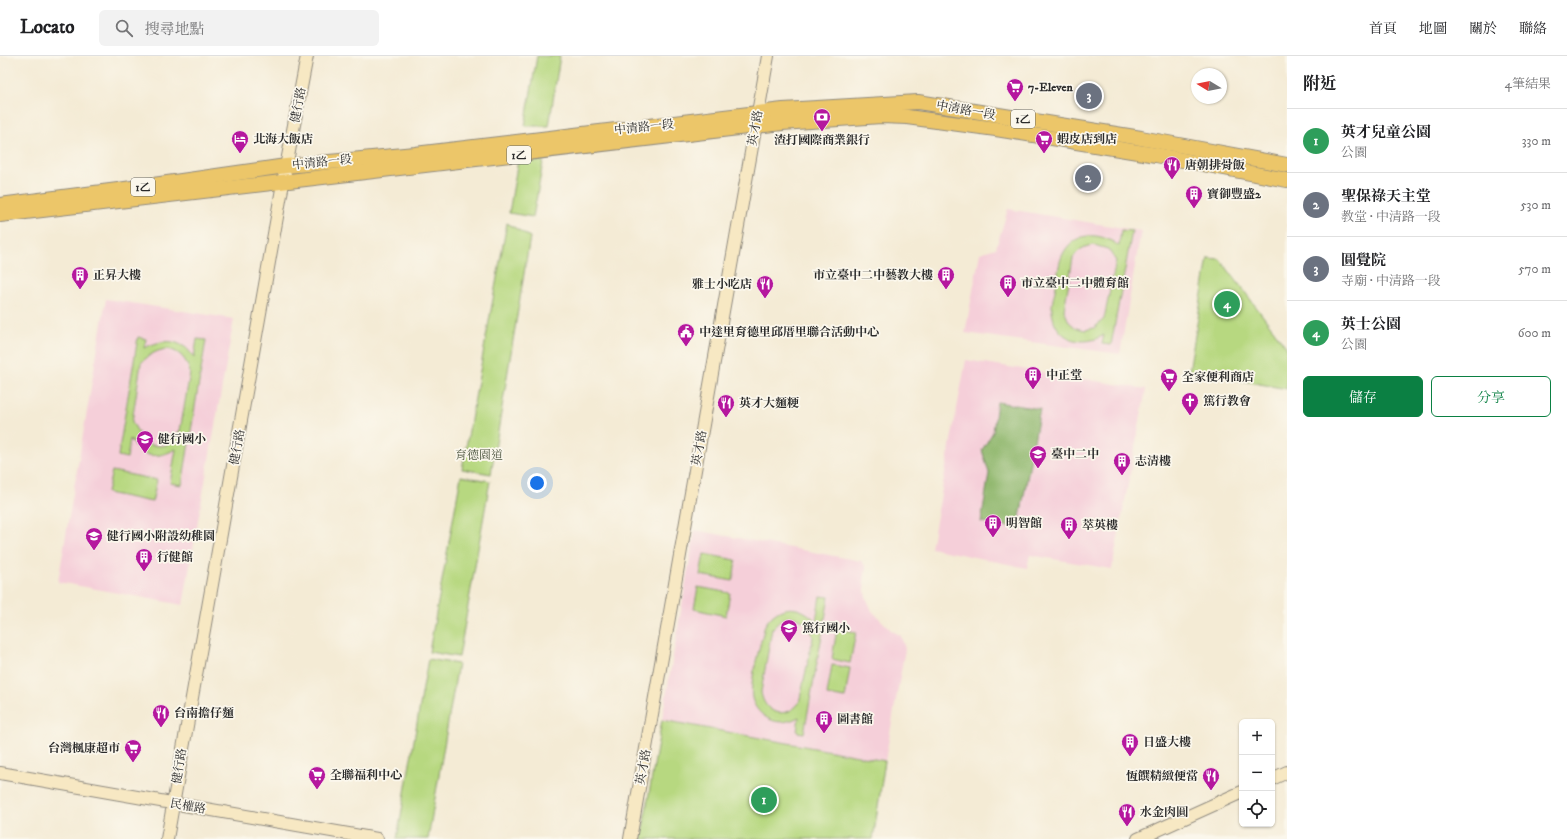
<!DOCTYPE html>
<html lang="zh-TW">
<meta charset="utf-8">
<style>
:root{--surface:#fff;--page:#f2f2f2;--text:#202124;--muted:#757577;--line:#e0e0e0;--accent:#0b8043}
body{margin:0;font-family:"IM FELL DW Pica","Noto Serif TC",serif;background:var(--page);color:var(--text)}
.controls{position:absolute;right:12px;bottom:12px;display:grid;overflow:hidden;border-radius:6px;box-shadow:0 1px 3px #0004}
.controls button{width:36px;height:36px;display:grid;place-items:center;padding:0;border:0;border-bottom:1px solid var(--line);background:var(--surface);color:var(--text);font:20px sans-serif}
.compass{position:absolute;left:1191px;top:12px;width:36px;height:36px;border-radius:50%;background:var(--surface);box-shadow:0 1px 3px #0004;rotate:280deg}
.you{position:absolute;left:537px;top:427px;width:14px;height:14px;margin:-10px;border:3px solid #fff;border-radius:50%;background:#1a73e8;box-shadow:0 0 0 6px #1a73e833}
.badge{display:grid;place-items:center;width:26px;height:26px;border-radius:50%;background:var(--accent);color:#fff;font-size:13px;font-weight:700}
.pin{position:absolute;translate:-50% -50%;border:2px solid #fff;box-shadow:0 1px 4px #0006}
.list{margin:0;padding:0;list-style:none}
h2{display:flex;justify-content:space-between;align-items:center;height:52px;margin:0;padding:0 16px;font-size:17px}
h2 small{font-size:13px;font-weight:400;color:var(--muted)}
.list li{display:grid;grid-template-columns:26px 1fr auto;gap:12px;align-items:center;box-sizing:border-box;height:64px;padding:0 16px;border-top:1px solid var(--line)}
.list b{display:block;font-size:15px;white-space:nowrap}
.list p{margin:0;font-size:13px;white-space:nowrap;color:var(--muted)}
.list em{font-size:13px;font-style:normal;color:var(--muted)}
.actions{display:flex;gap:8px;padding:12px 16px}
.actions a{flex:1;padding:9px 0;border:1px solid var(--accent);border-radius:6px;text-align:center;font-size:14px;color:var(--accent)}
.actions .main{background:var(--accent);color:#fff}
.icon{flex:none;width:22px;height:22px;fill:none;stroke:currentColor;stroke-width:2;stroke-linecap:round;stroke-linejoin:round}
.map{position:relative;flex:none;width:1287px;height:783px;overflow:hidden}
header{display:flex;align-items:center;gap:24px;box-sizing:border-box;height:56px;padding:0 20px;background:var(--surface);border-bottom:1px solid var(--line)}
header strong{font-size:19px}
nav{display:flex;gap:22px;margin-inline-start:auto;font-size:14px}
.search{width:280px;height:36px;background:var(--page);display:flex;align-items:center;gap:10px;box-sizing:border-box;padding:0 14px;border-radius:6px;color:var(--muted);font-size:15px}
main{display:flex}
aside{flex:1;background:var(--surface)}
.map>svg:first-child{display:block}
.built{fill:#f5cfd9}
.green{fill:#b7d880;stroke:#718256;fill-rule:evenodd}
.forest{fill:#91b86e;stroke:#5e724c}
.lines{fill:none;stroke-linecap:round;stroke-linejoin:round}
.secondary-casing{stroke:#908b80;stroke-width:14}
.primary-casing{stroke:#908b80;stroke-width:16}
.secondary{stroke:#f7e8c3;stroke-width:12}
.primary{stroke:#ecc669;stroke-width:14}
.labels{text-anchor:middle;stroke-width:3.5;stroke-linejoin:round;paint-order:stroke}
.shield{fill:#fbf7ec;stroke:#696865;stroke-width:1}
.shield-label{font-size:11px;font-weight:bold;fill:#2b2b2b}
.poi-label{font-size:12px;font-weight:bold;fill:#2b2b2b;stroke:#fbf7ec;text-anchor:start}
.street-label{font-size:12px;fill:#2b2b2b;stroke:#fbf7ec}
.park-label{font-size:12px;fill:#4e5640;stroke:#fbf7ec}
</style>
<header>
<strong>Locato</strong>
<div class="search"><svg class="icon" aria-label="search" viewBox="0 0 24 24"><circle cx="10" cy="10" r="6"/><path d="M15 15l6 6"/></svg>搜尋地點</div>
<nav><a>首頁</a><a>地圖</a><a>關於</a><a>聯絡</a></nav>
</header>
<main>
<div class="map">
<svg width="1287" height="783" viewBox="0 0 1287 783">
<rect width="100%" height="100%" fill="#fbf7ec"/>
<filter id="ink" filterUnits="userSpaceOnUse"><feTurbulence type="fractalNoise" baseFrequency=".025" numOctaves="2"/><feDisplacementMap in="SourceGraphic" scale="8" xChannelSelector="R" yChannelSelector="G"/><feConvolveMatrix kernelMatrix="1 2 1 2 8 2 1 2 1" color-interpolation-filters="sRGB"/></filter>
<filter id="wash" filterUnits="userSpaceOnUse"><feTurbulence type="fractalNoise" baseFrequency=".012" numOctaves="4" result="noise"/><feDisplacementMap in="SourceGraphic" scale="16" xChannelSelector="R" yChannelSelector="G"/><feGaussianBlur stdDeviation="0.9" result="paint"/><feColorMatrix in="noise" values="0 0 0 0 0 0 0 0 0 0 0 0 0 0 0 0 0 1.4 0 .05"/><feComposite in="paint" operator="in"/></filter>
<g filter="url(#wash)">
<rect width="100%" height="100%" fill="#f4ebd5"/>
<g class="built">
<path d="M1008,153l133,22 -21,123 -155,-21 15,-80 16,-5z"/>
<path d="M106,243l128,20 -51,286 -125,-23z"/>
<path d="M966,304l180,29 -34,180 -82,-14 -3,13 -96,-20z"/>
<path d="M695,474l166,31 5,6 -2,16 2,14 6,14 19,19 10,6 4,13 -20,112 -223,-41z"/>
</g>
<g class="green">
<path d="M537,0h23l-11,70h-24z"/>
<path d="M544,101l-11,60 -24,-4 9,-53z"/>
<path d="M507,167l23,14 -39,237 -29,-5z"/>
<path d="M1121,174l11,1 -21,114 -9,-1 2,-9c-19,12 -46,6 -51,-18 -3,-10 1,-21 3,-31 2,-9 2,-21 6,-30 11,-25 38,-25 57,-10zM1094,189l14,4 8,12 -12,58 -10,9 -9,2 -9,-2 -7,-6 -5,-12 9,-52c5,-8 11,-12 21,-13z"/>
<path d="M1208,202l12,1 67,89v41l-98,-18z"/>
<path d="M138,281l8,2 -2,9c13,-6 26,-10 39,-2 5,2 8,8 11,12l3,-19 9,1 -24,145 -12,-2 6,-34c-11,6 -25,10 -36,2 -4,-3 -7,-8 -10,-12l-3,19 -9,-2zM168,293c13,3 19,11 22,24l-10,58 -10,13 -9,2 -10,-1 -9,-6 -10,-17 9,-59c8,-8 15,-13 27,-14z"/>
<path d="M112,415l45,9 -5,22 -45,-9z"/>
<path d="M461,420l29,5 -31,176 -30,-5z"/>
<path d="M704,498l32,6 -3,21 -33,-6z"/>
<path d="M698,531l32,6 -4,23 -32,-7z"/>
<path d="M820,540l9,1 -25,136 -7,-1 2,-15c-10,5 -20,7 -30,2 -8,-4 -15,-12 -17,-21 -3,-15 9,-56 13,-73 13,-21 34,-22 51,-4zM792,561c12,2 19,9 21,21l-14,65c-13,17 -35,11 -38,-11l11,-63 10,-10z"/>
<path d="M837,573l19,3 -6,31 -18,-4z"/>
<path d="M428,603l30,5 -30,175h-31z"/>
<path d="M832,609l18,3 -5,30 -18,-3z"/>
<path d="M662,664l223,41 -12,78h-232z"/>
</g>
<path class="forest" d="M997,346l43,7 -22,119 -37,-6 8,-49 -7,-23 11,-18z"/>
</g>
<g filter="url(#ink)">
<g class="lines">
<g class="secondary-casing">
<g id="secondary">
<path d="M0,717l377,66"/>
<path d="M1272,723l15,-7"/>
<path d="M167,783l116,-656 24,-127"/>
<path d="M630,783l138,-783"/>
<path d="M1138,783l104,-47"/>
</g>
</g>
<g class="primary-casing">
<g id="primary">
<path d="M0,149l118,-15 168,-24 129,-12 368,-44 135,-8 223,36 146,27"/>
<path d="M0,159l782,-92 99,-7 26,1 89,12 160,26 131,25"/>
</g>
</g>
<use href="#secondary" class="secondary"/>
<use href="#primary" class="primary"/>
</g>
</g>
<defs>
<g id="supermarket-pin" transform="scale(0.9)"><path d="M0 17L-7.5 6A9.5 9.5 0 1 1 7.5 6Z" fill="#b5179e" stroke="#fbf7ec"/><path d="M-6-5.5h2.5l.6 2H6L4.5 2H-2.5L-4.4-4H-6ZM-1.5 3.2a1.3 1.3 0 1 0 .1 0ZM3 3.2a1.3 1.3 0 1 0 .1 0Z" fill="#fff"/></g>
<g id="bank-pin" transform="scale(0.9)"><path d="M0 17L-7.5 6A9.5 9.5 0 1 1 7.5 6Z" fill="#b5179e" stroke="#fbf7ec"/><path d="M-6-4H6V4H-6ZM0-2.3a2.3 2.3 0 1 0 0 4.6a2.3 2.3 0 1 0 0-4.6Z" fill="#fff"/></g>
<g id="hotel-pin" transform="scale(0.9)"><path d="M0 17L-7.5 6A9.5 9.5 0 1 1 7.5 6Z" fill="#b5179e" stroke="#fbf7ec"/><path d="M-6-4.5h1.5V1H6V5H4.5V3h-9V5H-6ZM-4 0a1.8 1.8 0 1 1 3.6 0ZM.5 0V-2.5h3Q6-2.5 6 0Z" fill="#fff"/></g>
<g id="restaurant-pin" transform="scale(0.9)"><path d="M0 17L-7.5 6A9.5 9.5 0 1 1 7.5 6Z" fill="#b5179e" stroke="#fbf7ec"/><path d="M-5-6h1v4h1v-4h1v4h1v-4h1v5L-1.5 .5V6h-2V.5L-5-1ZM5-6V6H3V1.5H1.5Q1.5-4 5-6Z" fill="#fff"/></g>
<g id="building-pin" transform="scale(0.9)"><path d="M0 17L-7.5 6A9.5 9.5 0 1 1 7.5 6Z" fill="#b5179e" stroke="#fbf7ec"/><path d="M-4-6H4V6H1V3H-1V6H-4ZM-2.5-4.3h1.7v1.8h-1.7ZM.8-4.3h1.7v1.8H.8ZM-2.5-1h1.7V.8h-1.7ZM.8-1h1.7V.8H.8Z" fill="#fff"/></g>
<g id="civic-pin" transform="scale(0.9)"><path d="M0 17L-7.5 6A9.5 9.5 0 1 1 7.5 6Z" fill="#b5179e" stroke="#fbf7ec"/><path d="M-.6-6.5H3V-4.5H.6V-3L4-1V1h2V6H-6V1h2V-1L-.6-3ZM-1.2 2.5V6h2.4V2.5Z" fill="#fff"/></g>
<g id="church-pin" transform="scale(0.9)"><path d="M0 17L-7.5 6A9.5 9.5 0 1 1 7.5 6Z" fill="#b5179e" stroke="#fbf7ec"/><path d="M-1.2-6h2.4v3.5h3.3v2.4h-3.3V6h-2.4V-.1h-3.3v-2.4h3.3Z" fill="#fff"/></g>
<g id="school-pin" transform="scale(0.9)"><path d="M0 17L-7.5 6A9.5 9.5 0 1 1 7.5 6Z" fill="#b5179e" stroke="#fbf7ec"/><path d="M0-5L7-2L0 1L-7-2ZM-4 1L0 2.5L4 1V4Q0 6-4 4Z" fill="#fff"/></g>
</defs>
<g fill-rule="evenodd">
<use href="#supermarket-pin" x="1015" y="31"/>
<use href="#bank-pin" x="822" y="61"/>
<use href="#hotel-pin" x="240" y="83"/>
<use href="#supermarket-pin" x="1044" y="83"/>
<use href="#restaurant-pin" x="1172" y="109"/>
<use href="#building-pin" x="1194" y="138"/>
<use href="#building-pin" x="80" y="219"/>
<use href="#building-pin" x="946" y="219"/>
<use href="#building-pin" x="1008" y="227"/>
<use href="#restaurant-pin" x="765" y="228"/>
<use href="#civic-pin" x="686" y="276"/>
<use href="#building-pin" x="1033" y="319"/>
<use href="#supermarket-pin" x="1169" y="321"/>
<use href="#church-pin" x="1190" y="345"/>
<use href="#restaurant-pin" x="726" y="347"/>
<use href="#school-pin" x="145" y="383"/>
<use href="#school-pin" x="1038" y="398"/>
<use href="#building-pin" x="1122" y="405"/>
<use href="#building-pin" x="993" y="467"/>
<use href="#building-pin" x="1069" y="469"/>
<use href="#school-pin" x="94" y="480"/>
<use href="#building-pin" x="144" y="501"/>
<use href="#school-pin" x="789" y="572"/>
<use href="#restaurant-pin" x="161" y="657"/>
<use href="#building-pin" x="824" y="663"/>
<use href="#building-pin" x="1130" y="686"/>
<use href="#supermarket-pin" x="133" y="692"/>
<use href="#supermarket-pin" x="317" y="719"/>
<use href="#restaurant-pin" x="1211" y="720"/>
<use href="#restaurant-pin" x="1127" y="756"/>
</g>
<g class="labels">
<g class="shield">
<rect x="1011" y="54" width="24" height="18" rx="3"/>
<rect x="507" y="90" width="24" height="18" rx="3"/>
<rect x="131" y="122" width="24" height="18" rx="3"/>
</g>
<g class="shield-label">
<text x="1023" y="67">1乙</text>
<text x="519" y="103">1乙</text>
<text x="143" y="135">1乙</text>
</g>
<g class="poi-label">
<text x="1028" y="35">7-Eleven</text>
<text x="253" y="87">北海大飯店</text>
<text x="1057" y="87">蝦皮店到店</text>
<text x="822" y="88" text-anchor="middle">渣打國際商業銀行</text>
<text x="1185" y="113">唐朝排骨飯</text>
<text x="1207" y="142">寶御豐盛2</text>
<text x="93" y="223">正昇大樓</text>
<text x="933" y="223" text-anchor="end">市立臺中二中藝教大樓</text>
<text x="1021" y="231">市立臺中二中體育館</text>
<text x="752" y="232" text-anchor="end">雅士小吃店</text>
<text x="699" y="280">中達里育德里邱厝里聯合活動中心</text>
<text x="1046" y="323">中正堂</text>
<text x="1182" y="325">全家便利商店</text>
<text x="1203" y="349">篤行教會</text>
<text x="739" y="351">英才大麵粳</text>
<text x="158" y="387">健行國小</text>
<text x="1051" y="402">臺中二中</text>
<text x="1135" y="409">志清樓</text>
<text x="1006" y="471">明智館</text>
<text x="1082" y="473">萃英樓</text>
<text x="107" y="484">健行國小附設幼稚園</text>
<text x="157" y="505">行健館</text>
<text x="802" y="576">篤行國小</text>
<text x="174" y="661">台南擔仔麵</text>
<text x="837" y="667">圖書館</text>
<text x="1143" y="690">日盛大樓</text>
<text x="120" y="696" text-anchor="end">台灣楓康超市</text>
<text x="330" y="723">全聯福利中心</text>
<text x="1198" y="724" text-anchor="end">恆饌精緻便當</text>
<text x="1140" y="760">水金肉圓</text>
</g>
<g class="street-label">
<text transform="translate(298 49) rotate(-79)" y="4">健行路</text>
<text transform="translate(966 54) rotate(10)" y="4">中清路一段</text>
<text transform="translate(644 71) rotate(-6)" y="4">中清路一段</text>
<text transform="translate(755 72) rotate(-80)" y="4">英才路</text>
<text transform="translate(322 106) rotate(-6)" y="4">中清路一段</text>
<text transform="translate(237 391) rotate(-80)" y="4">健行路</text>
<text transform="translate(699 392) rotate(-80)" y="4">英才路</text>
<text transform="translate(179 710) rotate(-81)" y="4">健行路</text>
<text transform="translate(643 711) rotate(-80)" y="4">英才路</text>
<text transform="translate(188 750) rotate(10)" y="4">民權路</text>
</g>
<g class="park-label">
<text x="479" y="403">育德園道</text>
</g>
</g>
</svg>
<div class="controls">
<button>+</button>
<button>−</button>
<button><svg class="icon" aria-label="locate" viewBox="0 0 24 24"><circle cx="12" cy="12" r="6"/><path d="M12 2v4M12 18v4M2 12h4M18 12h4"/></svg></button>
</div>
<svg class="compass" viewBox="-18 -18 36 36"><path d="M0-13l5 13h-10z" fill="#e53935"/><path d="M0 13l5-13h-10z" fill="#757577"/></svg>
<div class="you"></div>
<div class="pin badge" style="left:764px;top:744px;background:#2e9e5b">1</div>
<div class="pin badge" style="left:1088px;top:122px;background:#6b7280">2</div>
<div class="pin badge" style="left:1089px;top:40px;background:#6b7280">3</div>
<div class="pin badge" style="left:1227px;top:248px;background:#2e9e5b">4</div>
</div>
<aside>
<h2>附近<small>4筆結果</small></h2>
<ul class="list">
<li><span class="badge" style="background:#2e9e5b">1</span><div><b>英才兒童公園</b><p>公園</p></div><em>330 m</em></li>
<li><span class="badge" style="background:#6b7280">2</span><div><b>聖保祿天主堂</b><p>教堂 · 中清路一段</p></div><em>530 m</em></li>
<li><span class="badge" style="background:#6b7280">3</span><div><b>圓覺院</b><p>寺廟 · 中清路一段</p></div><em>570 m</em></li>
<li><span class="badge" style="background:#2e9e5b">4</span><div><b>英士公園</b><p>公園</p></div><em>600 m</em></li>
</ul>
<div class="actions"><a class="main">儲存</a><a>分享</a></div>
</aside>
</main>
